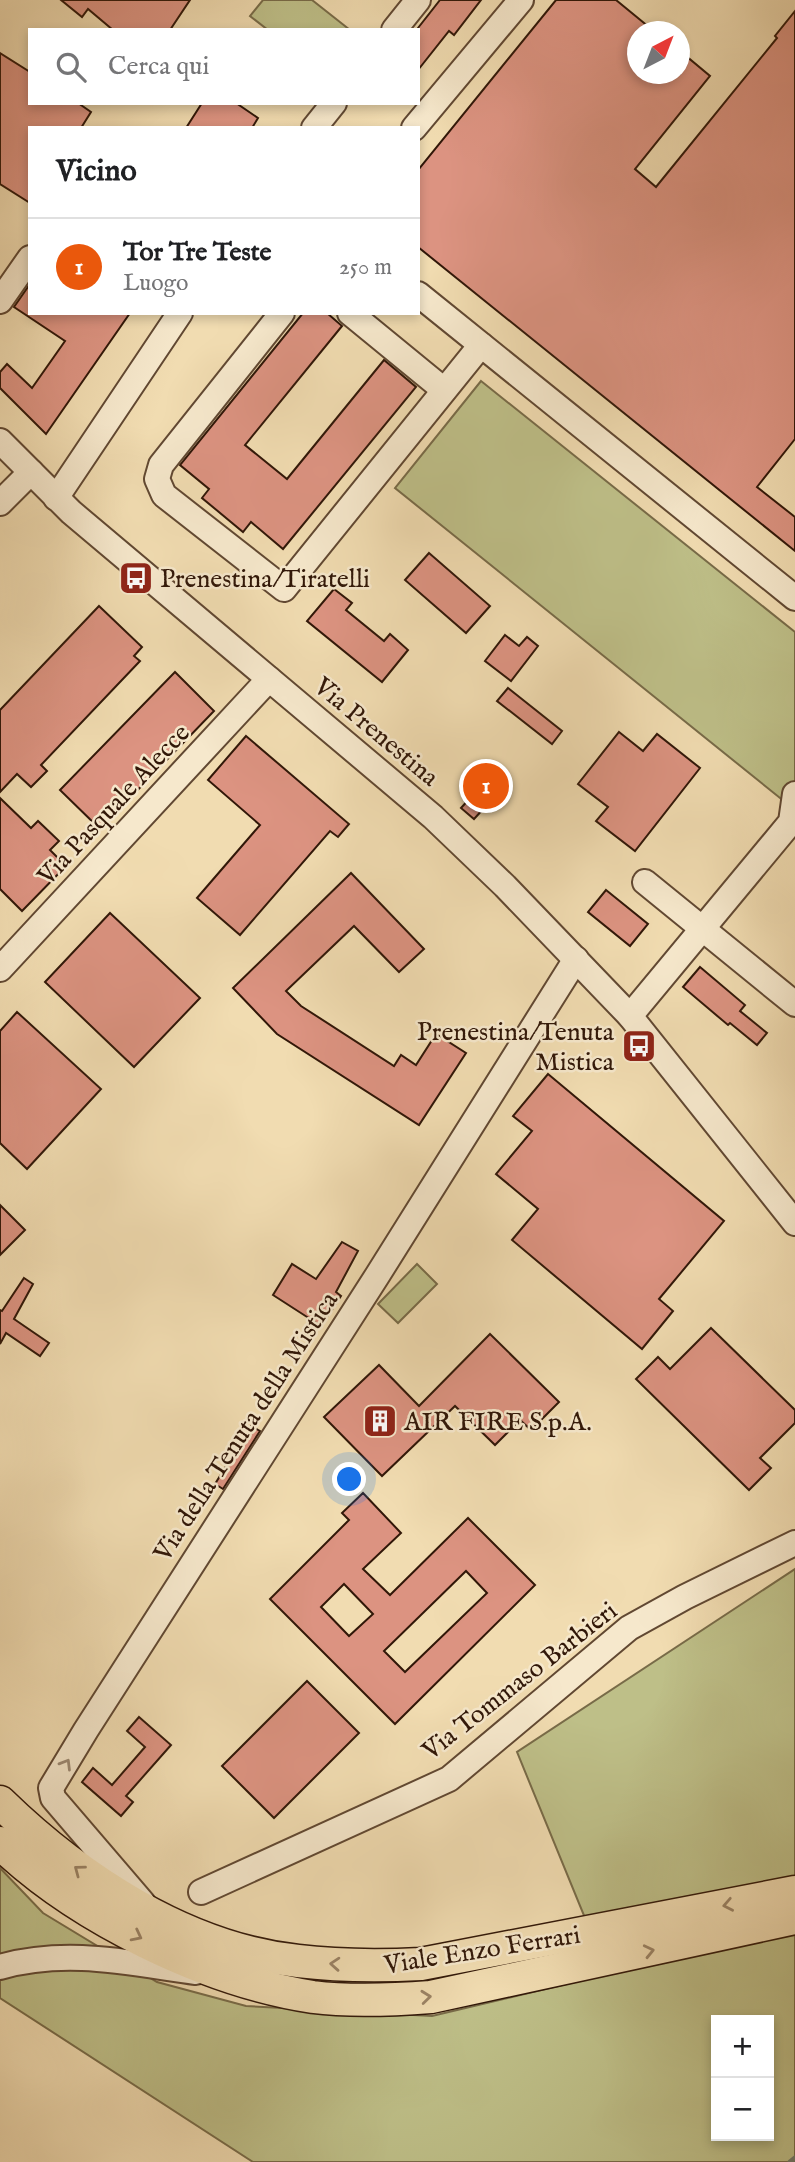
<!DOCTYPE html>
<html lang="it">
<meta charset="utf-8">
<style>
:root{--surface:#fff;--page:#f2f2f2;--text:#202124;--muted:#757577;--line:#e0e0e0;--accent:#ea580c}
body{margin:0;font-family:"IM FELL English",serif;background:var(--page);color:var(--text)}
.controls{position:absolute;right:21px;bottom:21px;display:grid;overflow:hidden;border-radius:0px;box-shadow:0 4px 10px #0003}
.controls button{width:63px;height:63px;display:grid;place-items:center;padding:0;border:0;border-bottom:2px solid var(--line);background:var(--surface);color:var(--text);font:35px sans-serif}
.compass{position:absolute;left:627px;top:21px;width:63px;height:63px;border-radius:50%;background:var(--surface);box-shadow:0 4px 10px #0003;rotate:42deg}
.you{position:absolute;left:350px;top:1480px;width:24px;height:24px;margin:-18px;border:5px solid #fff;border-radius:50%;background:#1a73e8;box-shadow:0 0 0 10px #1a73e833}
.badge{display:grid;place-items:center;width:46px;height:46px;border-radius:50%;background:var(--accent);color:#fff;font-size:23px;font-weight:700}
.pin{position:absolute;translate:-50% -50%;border:4px solid #fff;box-shadow:0 2px 7px #0006}
.list{margin:0;padding:0;list-style:none}
h2{display:flex;justify-content:space-between;align-items:center;height:91px;margin:0;padding:0 28px;font-size:30px}
h2 small{font-size:23px;font-weight:400;color:var(--muted)}
.list li{display:grid;grid-template-columns:46px 1fr auto;gap:21px;align-items:center;box-sizing:border-box;height:98px;padding:0 28px;border-top:2px solid var(--line)}
.list b{display:block;font-size:26px;white-space:nowrap}
.list p{margin:0;font-size:23px;white-space:nowrap;color:var(--muted)}
.list em{font-size:23px;font-style:normal;color:var(--muted)}
.icon{flex:none;width:38px;height:38px;fill:none;stroke:currentColor;stroke-width:2;stroke-linecap:round;stroke-linejoin:round}
.map{position:relative;flex:none;width:795px;height:2162px;overflow:hidden}
.search{position:absolute;background:var(--surface);box-shadow:0 4px 10px #0003;left:28px;top:28px;width:392px;height:77px;display:flex;align-items:center;gap:18px;box-sizing:border-box;padding:0 24px;border-radius:0px;color:var(--muted);font-size:26px}
.panel{position:absolute;background:var(--surface);box-shadow:0 4px 10px #0003;left:28px;top:126px;width:392px;height:189px;border-radius:0px}
.map>svg:first-child{display:block}
.green{fill:#bebf88;stroke:#786b48;stroke-width:2;fill-rule:evenodd}
.lines{fill:none;stroke-linecap:round;stroke-linejoin:round}
.stream{stroke:#717a6b;stroke-width:5}
.building{fill:#dc9381;stroke:#311708;stroke-width:2;fill-rule:evenodd}
.minor-casing{stroke:#614832;stroke-width:28}
.major-casing{stroke:#311708;stroke-width:35}
.minor{stroke:#f6e8cc;stroke-width:24}
.major{stroke:#f1dcb1;stroke-width:32}
.oneway{stroke:#9d8a74}
.oneway2{stroke:#9b8365}
.labels{text-anchor:middle;stroke-width:5;stroke-linejoin:round;paint-order:stroke}
.poi-label{font-size:26px;fill:#311708;stroke:#f6e8cc;text-anchor:start}
.street-label{font-size:26px;fill:#311708;stroke:#f6e8cc}
</style>
<div class="map">
<svg width="795" height="2162" viewBox="0 0 795 2162">
<rect width="100%" height="100%" fill="#f1dcb1"/>
<filter id="stains"><feTurbulence type="fractalNoise" baseFrequency=".00286" numOctaves="4"/><feColorMatrix values="0 0 0 0 .2 0 0 0 0 .09 0 0 0 0 .02 0 0 0 .5 -.17"/></filter>
<radialGradient id="worn" r=".72"><stop offset=".6" stop-color="#630" stop-opacity="0"/><stop offset="1" stop-color="#630" stop-opacity=".3"/></radialGradient>
<g class="green">
<path d="M263,0h49l38,30h-82l-18,-14z"/>
<path d="M481,381l314,251v178l-400,-322z"/>
<path d="M417,1264l20,20 -39,39 -20,-19z"/>
<path d="M795,1569v593h-542l-253,-164v-130l43,45 114,69 89,24 186,10 194,-46 -41,-52 -68,-166zM716,2020h53v116h-53z"/>
</g>
<g class="lines">
<path class="stream" d="M790,2162l5,-4"/>
</g>
<g class="building">
<path d="M61,0h129l-20,30h-57l-25,-21 -6,8z"/>
<path d="M440,0h41l-27,35 -5,-4 -31,39v-42z"/>
<path d="M556,0h60l39,32h-17v42h42v-23l30,25 -75,93 21,18 121,-149 -2,-2 20,-25v428l-38,48 38,30v34l-377,-304v-77z"/>
<path d="M0,53l30,19v31h48l13,9 -10,16h-51v75l-30,-19z"/>
<path d="M202,103h34l22,15 -6,10h-66z"/>
<path d="M30,284v29h100l-84,121 -46,-46v-16l7,-8 25,24 33,-47 -51,-34z"/>
<path d="M303,313h24l15,13 -97,119 42,34 97,-119 32,27 -133,162 -32,-27 -8,10 -41,-34 7,-9 -29,-24z"/>
<path d="M429,553l61,53 -24,27 -61,-53z"/>
<path d="M334,589l18,14 -6,7 38,31 6,-7 18,16 -26,32 -75,-61z"/>
<path d="M99,606l43,41 -8,9 6,5 -99,104 6,6 -16,16 -14,-13 -17,18v-82z"/>
<path d="M505,635l14,11 8,-9 11,9 -27,35 -26,-20z"/>
<path d="M175,672l39,39 -114,118 -40,-39z"/>
<path d="M508,688l54,43 -10,13 -55,-43z"/>
<path d="M619,732l24,19 14,-17 43,34 -65,83 -39,-30 12,-14 -30,-23z"/>
<path d="M246,736l103,88 -11,13 -8,-6 -90,104 -43,-37 63,-73 -52,-45z"/>
<path d="M472,796l13,11 -11,12 -13,-11z"/>
<path d="M0,798l31,30 7,-7 21,20 -9,9 16,16 -44,45 -22,-22z"/>
<path d="M351,873l73,76 -25,23 -45,-46 -68,65 15,15 93,60 7,-11 15,10 20,-31 30,19 -47,72 -142,-91 -44,-46z"/>
<path d="M606,890l42,34 -18,22 -42,-34z"/>
<path d="M110,913l90,85 -66,69 -89,-85z"/>
<path d="M700,967l45,38 -5,6 27,22 -10,12 -27,-22 -2,2 -45,-38z"/>
<path d="M17,1012l84,77 -74,80 -27,-26v-112z"/>
<path d="M548,1074l176,147 -65,78 14,12 -31,38 -130,-109 26,-31 -42,-35 36,-43 -19,-15z"/>
<path d="M0,1205l25,25 -25,25z"/>
<path d="M342,1242l16,9 -22,41 5,4 -20,30 -48,-31 19,-31 24,15z"/>
<path d="M24,1278l9,6 -19,35 35,24 -9,13 -34,-23 -6,11v-34l2,1z"/>
<path d="M711,1328l84,82v13l-35,35 11,10 -22,22 -113,-111 22,-22 12,12z"/>
<path d="M490,1334l69,68 -28,28 -11,-10 -25,25 -40,-39 -73,70 -58,-59 55,-52 40,41z"/>
<path d="M251,1426l9,5 -37,58 -8,-5z"/>
<path d="M363,1493l38,40 -38,36 27,26 78,-77 67,67 -140,139 -125,-125 79,-79 -7,-7zM466,1571l21,22 -82,79 -21,-21zM344,1584l29,30 -24,22 -28,-29z"/>
<path d="M307,1681l52,52 -85,85 -52,-52z"/>
<path d="M139,1717l32,28 -45,51 7,6 -12,14 -39,-34 11,-14 19,17 33,-38 -18,-16z"/>
</g>
<g class="lines">
<g class="minor-casing">
<g id="minor">
<path d="M394,30l24,-30"/>
<path d="M314,128l20,-25"/>
<path d="M414,128l107,-128"/>
<path d="M418,294l377,304"/>
<path d="M0,301l30,-43"/>
<path d="M282,313l-121,152 -4,14 7,16 120,94 197,-244"/>
<path d="M350,313l94,77"/>
<path d="M0,441l71,71 362,305 72,69 125,130 165,207"/>
<path d="M56,498l124,-185"/>
<path d="M0,503l31,-31"/>
<path d="M645,882l150,122"/>
<path d="M0,969l269,-290"/>
<path d="M630,1016l161,-194 4,-28"/>
<path d="M201,1892l248,-113 180,-151 56,-31 110,-54"/>
<path d="M143,1903l-90,-105 -2,-10 35,-58 291,-454 199,-317"/>
<path d="M0,1967c67,-19 129,-4 196,5"/>
</g>
</g>
<g class="major-casing">
<g id="major">
<path d="M0,1802c79,77 186,147 298,159 41,5 82,5 123,3l374,-72"/>
<path d="M0,1843c78,75 207,138 313,154 39,5 79,3 118,0l364,-79"/>
</g>
</g>
<use href="#minor" class="minor"/>
<use href="#major" class="major"/>
</g>
<defs><path id="oneway-chevron" d="M-2-3.5L2.5 0L-2 3.5" fill="none" stroke-width="1.6" stroke-linecap="round" stroke-linejoin="round" transform="scale(1.75)"/></defs>
<use class="oneway" href="#oneway-chevron" transform="translate(66 1764) rotate(-59)"/>
<g class="oneway2">
<use href="#oneway-chevron" transform="translate(79 1870) rotate(-143)"/>
<use href="#oneway-chevron" transform="translate(728 1905) rotate(169)"/>
<use href="#oneway-chevron" transform="translate(137 1936) rotate(27)"/>
<use href="#oneway-chevron" transform="translate(649 1951) rotate(-13)"/>
<use href="#oneway-chevron" transform="translate(335 1964) rotate(-176)"/>
<use href="#oneway-chevron" transform="translate(426 1997) rotate(-6)"/>
</g>
<defs>
<g id="bus-square" transform="scale(1.75)"><rect x="-9" y="-9" width="18" height="18" rx="4" fill="#8f2418" stroke="#f6e8cc"/><path d="M-5-6H5V4H4V6H2V4H-2V6H-4V4H-5ZM-3.5-4V0h7V-4ZM-3.5 1.2v1.5H-2V1.2ZM2 1.2v1.5H3.5V1.2Z" fill="#fff"/></g>
<g id="building-square" transform="scale(1.75)"><rect x="-9" y="-9" width="18" height="18" rx="4" fill="#8f2418" stroke="#f6e8cc"/><path d="M-4-6H4V6H1V3H-1V6H-4ZM-2.5-4.3h1.7v1.8h-1.7ZM.8-4.3h1.7v1.8H.8ZM-2.5-1h1.7V.8h-1.7ZM.8-1h1.7V.8H.8Z" fill="#fff"/></g>
</defs>
<g fill-rule="evenodd">
<use href="#bus-square" x="136" y="578"/>
<use href="#bus-square" x="639" y="1046"/>
<use href="#building-square" x="380" y="1421"/>
</g>
<g class="labels">
<g class="poi-label">
<text x="160" y="587">Prenestina/Tiratelli</text>
<text x="614" y="1040" text-anchor="end">Prenestina/Tenuta<tspan x="614" dy="30">Mistica</tspan></text>
<text x="404" y="1430">AIR FIRE S.p.A.</text>
</g>
<g class="street-label">
<text transform="translate(377 731) rotate(40)" y="9">Via Prenestina</text>
<text transform="translate(113 804) rotate(-47)" y="9">Via Pasquale Alecce</text>
<text transform="translate(245 1426) rotate(-57)" y="9">Via della Tenuta della Mistica</text>
<text transform="translate(519 1680) rotate(-38)" y="9">Via Tommaso Barbieri</text>
<text transform="translate(482 1949) rotate(-9)" y="9">Viale Enzo Ferrari</text>
</g>
</g>
<rect width="100%" height="100%" filter="url(#stains)"/>
<rect width="100%" height="100%" fill="url(#worn)"/>
</svg>
<div class="controls">
<button>+</button>
<button>−</button>
</div>
<svg class="compass" viewBox="-18 -18 36 36"><path d="M0-13l5 13h-10z" fill="#e53935"/><path d="M0 13l5-13h-10z" fill="#757577"/></svg>
<div class="you"></div>
<div class="pin badge" style="left:486px;top:786px">1</div>
<div class="search"><svg class="icon" aria-label="search" viewBox="0 0 24 24"><circle cx="10" cy="10" r="6"/><path d="M15 15l6 6"/></svg>Cerca qui</div>
<section class="panel">
<h2>Vicino<small></small></h2>
<ul class="list">
<li><span class="badge">1</span><div><b>Tor Tre Teste</b><p>Luogo</p></div><em>250 m</em></li>
</ul>
</section>
</div>
